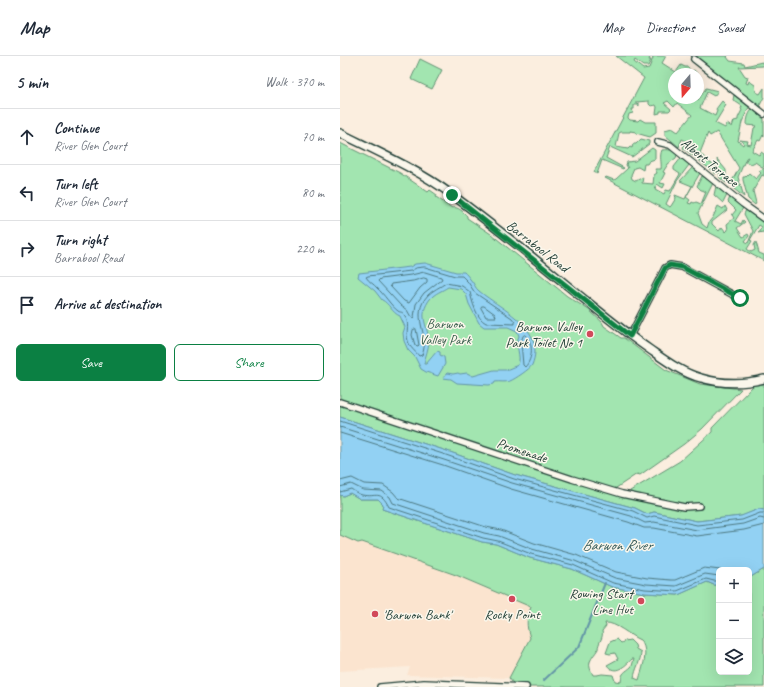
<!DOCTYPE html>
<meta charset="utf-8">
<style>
:root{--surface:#fff;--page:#f2f2f3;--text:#1f2937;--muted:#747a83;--line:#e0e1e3;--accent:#0b8043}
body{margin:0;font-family:Caveat,sans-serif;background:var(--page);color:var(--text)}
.controls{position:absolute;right:12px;bottom:12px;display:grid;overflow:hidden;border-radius:6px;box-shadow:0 4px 16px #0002}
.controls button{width:36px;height:36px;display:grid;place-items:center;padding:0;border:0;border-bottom:1px solid var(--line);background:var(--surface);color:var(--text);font:20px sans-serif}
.compass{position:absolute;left:328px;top:12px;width:36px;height:36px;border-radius:50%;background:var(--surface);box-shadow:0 4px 16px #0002;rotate:199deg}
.stop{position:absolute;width:12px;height:12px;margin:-9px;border:3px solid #0b8043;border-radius:50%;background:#fff}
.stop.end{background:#0b8043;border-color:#fff;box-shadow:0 1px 4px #0008}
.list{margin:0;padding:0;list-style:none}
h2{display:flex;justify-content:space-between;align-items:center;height:52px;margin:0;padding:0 16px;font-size:17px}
h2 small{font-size:13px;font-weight:400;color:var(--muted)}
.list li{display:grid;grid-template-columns:26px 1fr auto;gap:12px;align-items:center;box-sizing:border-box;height:56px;padding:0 16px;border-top:1px solid var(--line)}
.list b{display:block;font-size:15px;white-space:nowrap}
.list p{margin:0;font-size:13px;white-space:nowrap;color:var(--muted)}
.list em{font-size:13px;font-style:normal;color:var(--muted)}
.actions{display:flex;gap:8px;padding:12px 16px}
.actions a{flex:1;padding:9px 0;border:1px solid var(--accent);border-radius:6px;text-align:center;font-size:14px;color:var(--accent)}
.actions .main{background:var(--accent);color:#fff}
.icon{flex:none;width:22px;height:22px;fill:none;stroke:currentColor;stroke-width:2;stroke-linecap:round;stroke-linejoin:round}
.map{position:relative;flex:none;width:424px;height:631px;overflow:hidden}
header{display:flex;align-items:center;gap:24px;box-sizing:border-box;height:56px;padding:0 20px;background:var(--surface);border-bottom:1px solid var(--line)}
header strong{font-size:19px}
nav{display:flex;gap:22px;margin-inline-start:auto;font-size:14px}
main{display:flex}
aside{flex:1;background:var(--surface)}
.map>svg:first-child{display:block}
.built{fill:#fbe4cf}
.green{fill:#a2e5b0;stroke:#609172;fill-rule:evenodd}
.water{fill:#92d1f3;stroke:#6496a7}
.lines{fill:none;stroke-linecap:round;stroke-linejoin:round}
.shore{stroke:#4d7880;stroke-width:1}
.stream{stroke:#6496a7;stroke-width:2}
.minor-casing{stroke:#1f3d34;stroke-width:8}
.tertiary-casing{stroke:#1f3d34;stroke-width:10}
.minor{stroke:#fbf7ec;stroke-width:5.5}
.tertiary{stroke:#fbf7ec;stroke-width:7}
.route{stroke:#0b8043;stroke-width:5}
.poi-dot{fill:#d1495b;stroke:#fbf7ec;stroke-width:1.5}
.labels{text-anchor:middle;stroke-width:3;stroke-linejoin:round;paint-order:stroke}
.street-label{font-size:14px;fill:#1f3d34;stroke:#fbf7ec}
.park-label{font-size:14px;fill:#395f4d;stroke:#fbf7ec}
.poi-label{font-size:14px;fill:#1f3d34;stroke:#fbf7ec;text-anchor:end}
.water-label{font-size:15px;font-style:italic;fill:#365b5a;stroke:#fbf7ec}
</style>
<header>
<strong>Map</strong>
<nav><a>Map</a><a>Directions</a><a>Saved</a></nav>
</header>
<main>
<aside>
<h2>5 min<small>Walk · 370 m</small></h2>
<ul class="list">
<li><svg class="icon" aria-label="ahead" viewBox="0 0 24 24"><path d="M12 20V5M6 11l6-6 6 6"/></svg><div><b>Continue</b><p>River Glen Court</p></div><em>70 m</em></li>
<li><svg class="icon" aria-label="left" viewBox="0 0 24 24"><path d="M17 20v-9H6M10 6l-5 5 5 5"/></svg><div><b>Turn left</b><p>River Glen Court</p></div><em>80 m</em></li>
<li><svg class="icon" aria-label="right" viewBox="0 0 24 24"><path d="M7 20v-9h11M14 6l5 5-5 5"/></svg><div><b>Turn right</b><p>Barrabool Road</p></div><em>220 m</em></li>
<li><svg class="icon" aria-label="arrive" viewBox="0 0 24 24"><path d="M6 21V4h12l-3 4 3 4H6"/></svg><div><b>Arrive at destination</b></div></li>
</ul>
<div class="actions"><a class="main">Save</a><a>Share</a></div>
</aside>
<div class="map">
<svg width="424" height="631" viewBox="0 0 424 631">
<rect width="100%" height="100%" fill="#fbeedf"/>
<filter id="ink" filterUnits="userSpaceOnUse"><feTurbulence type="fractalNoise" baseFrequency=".025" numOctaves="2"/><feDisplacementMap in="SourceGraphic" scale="8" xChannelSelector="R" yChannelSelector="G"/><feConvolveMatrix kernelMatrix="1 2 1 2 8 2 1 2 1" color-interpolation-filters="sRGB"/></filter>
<g filter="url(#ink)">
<path class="built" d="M0,479l18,8 4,-1 94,33 75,32 -5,11v7l4,13 -21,40 -102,-3 3,-8 -70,4z"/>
<g class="green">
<path d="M276,0h32l2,2 -1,2h2l-3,6h-5l-8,-6 -1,2 9,7 6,-1 4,-10 -1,-2h14l-4,7 14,9 5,-7 4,2h3l3,5 3,-2 3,4h-23v24h20l4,2 8,-12 12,3 -4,5 -7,-4 -7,16 15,8 2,-5 -1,-2 6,-8 4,4 -11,18 10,5 2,-4 5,3 2,-6 4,-1v-2l4,-8 -1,-1 1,-3 -9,-6 1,-5 15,12 -7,15 -4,19 5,4 1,-2 -4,-3 8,1 -1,3 4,1 3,-17 3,-2 -10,-1c0,-6 1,-10 5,-16l12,10v17l-1,-1 -3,6 -2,-1 -6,11 7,4 2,-3 3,2v13h-2l-7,-5 -4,2 -6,-2 3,-5 -2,1 -8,19 6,20 -10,-8 2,-5 -2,-1 -2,1 -1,-1 8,-15 -22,-36 -7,4 -2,-3 -8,20 10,10 6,3v8l-33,-26 3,-7 -4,-2 -3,8 -14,-12v-5l7,-2 6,4 14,-17 -15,-12 -3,4 -6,-6 -4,2 7,6 -2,2h-9v2l-4,1 1,-7 -1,-2 -5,1 -2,-2v-3l-13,1v2l3,-1v3l-1,-1h-4v4h-2l1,4 -4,1 -1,4 2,2 8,1 2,-2 5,3h11v11l-6,4 -14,-4v-1l-6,-1v1h-9l-2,1 -3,14 12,2 2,-2 2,1 1,-4h3l5,-5 8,2v3l-17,13 -22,-10 -4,11 18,10 -1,1 -21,-9 -5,14 -3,-2 50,-94z"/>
<path d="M356,0h32l-1,1 3,4 14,2 1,3 17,-4 1,4 -24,1 6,9 3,1 -2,6 2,1 1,-3 6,4 1,7 4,2 4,-6v9l-4,8 2,2 -1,1z"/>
<path d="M80,3l22,11 -10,19 -21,-10z"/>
<path d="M0,87l60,30 28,19 2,-2 7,5 -1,2 16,11c6,-2 11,4 15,8v2l24,16 76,62 22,14 13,12 2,4 17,12h3l42,32 34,14 41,5 -39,40 -18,15 -44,31 -3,-1 -27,18 19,5 1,-6 50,-30 32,-29v-4l42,-43 10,-1v126l-5,-1 -17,7 -45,5 -43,-9 -7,2 -12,-6 -120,-33 -68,-24 -107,-34z"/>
<path d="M312,92l3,2v9l-6,2 -2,3h-3l-1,6 -5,-3 -4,1 -3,7 1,4 4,2 7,-4 -1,6 11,1 1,-9 3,-2 -2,-4h6c1,-7 -2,-12 1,-19 7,-1 11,0 15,5l-1,3 -8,6 -5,8 2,1 -5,10 5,1 -2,4 -6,-4 -2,5 9,5 2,-4 4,1 10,-17 -6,-4v-3l7,-9 8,7 -12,16 -11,23 4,3 1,-1 5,-8 -1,-3 10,4 7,-13 -12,-5 13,-14 7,6 -14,24 4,3 -2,3 3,1 1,-2 2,1 2,-1 5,2 5,-12 -4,-2h-1l-4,-4 5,-10 11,7 -15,30 4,11 5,4 2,-6 4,-5 5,-11 5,3 2,-3 2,4 -15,12v2l7,7 3,-4 4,5 2,-2 -1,-6 7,-6 -2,-3 4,-5 -8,-8 2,-5 13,11 -8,13 6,3 2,-4 2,2 -8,6 6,9 5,-3 1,2 -4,5 3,2 5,-12 -9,-17 2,-4 18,13v10l-1,-1 -5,1 4,-6 -3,-2 -9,15 2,1 -5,8 4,3 4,-2 -1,-5 2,-3 3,11 5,2v6l-159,-83 1,-1 8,3 2,-1 12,-11 -2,-3 1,-3 8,-1z"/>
<path d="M377,103l9,11v13l-6,-5z"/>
<path d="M424,112v8l-2,-1 -9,16 3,12 -1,2 -7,-6 -5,-19v-3h2l4,-4 7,6 5,-6 -2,-2z"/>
<path d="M376,130l11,9 -4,8 -9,-8z"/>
<path d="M10,437l10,6h18l5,5 -1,5 100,33 14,2 34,14 42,11 40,18 33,6 33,2 29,-13 7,3h5v87h30v-94l15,-9v118h-248l-7,-9 21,-40c-4,-14 -4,-18 1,-31l-75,-32 -94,-33 -4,1 -18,-8v-40l3,1zM265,567c11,-1 25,13 35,17 10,10 2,29 -1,40l-5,-2c1,-9 7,-17 7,-26l-5,-3 -1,-4 -5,-5 -5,1 -4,2 -4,-4 -7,3 -4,11 4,1 5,-1 3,6 -11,6c8,11 18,1 25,-6h2l-2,7c-7,7 -10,5 -11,16l-6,-1 -2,-6 -11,-1 -5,1h-4c-7,-13 -2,-15 5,-26 0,-7 6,-11 4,-18l4,-5z"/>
</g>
<g class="water">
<path d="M85,207l31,9h8c2,2 4,4 6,7 4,4 5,9 9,12 23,19 68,37 53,74 -2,4 -17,14 -22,16 -6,2 -10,0 -15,1l-1,2 -5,1 -32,-2 -6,-4 -8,-1 4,-5 6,1 5,-1 2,1 7,-1 6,3 21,-6h12l12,-5c4,-9 -4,-20 1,-29l-2,-5 -9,-4h-24l-5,-4 -10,-19 -3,-10 -5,-5 -13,-2c-6,4 -13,6 -18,12 -12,16 -3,25 -1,41 0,9 -4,16 -5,24h2l11,-13 3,1v3l4,2 1,7 -7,12 -12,-4 -5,-3 -6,-12 -7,-7 -4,-9 -1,-8 2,-6 -5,-11c-8,-3 -11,-13 -18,-16l-7,-9 -17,-14 1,-4 51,-6 5,-3z"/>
<path d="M0,361l107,34 68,24 120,33 12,6 7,-2 43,9 44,-5 18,-7 5,1v59l-15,9v-8h-30v15h-5l-7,-3 -29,13 -33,-2 -33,-6 -40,-18 -42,-11 -34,-14 -14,-2 -100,-33 1,-5 -5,-5h-18l-10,-6 -7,3 -3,-1z"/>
</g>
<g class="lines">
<g class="shore">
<path d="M85,211l30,9h7l6,6 7,11 37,25 3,4v2l-29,-1c-10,-5 -14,-22 -16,-31l-8,-6 -16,-3c-6,4 -13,7 -18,12 -19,21 3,39 -6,60l-3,1c-4,-5 -9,-8 -11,-15 -3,-10 3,-17 -4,-27 -3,-3 -3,-1 -6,-3 -7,-5 -14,-17 -21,-23 -3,-4 -8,-6 -11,-11l2,-1 43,-5 5,-3z"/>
<path d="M85,216l16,5 1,2 -18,14 -8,11 -2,13 -1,1 -2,-1 -4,-7 -6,-4 -23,-25 2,-2 31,-4z"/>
<path d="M84,222l3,1v3l-7,6 -11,15 -5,-2 -14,-15 1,-2 22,-3z"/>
<path d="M142,250h2l11,8 1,3h-10l-5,-9z"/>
<path d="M76,273l3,16 -1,1 -3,-1 -3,-10 1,-5z"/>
<path d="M185,279c9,7 8,24 0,32l-2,-2 -2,-23 2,-6z"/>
<path d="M0,365l106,34 68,24 119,32 14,7 7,-2 43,9 45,-5 18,-7h4"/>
<path d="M0,371l104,33 68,23 119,33 14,7 9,-1 43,8 46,-6 17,-6 4,1"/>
<path d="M0,377l103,32 68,24 117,33 16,6h10l43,8 47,-6 20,-5"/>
<path d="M0,425l12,-3 12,6 19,1 10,7 5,6 88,29 15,3 33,13 42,12 40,17 31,6 24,2h4l29,-12 16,2"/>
<path d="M0,431l11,-3 12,6 19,1 8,6 3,6 91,30 15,3 33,13 43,12 40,17 31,6 30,2 29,-12 14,2"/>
<path d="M0,436l11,-3c3,2 7,5 11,6 15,3 18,-6 27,12l94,31 15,3 33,13 42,11 40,18 32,6 32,2 29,-12 8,2h5"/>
</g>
<path class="stream" d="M203,625l36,-34 26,-64"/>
<g class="minor-casing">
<g id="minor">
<path d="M354,3l70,55"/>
<path d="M318,86l12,3 73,59 21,15"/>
<path d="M290,280l32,-62 3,-6 5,-3 12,2 57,31"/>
<path d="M0,346l232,77 50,15 62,13 15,-1"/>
<path d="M40,631l44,-4 102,4"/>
</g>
</g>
<g class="tertiary-casing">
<path id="tertiary" d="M0,77c38,19 77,36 111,61 42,31 83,64 123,97 25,20 49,40 75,58 16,11 33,24 52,29 20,6 43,6 63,1"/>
</g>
<use href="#minor" class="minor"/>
<use href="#tertiary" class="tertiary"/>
</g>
</g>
<g class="lines" filter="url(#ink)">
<path class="route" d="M112,139l178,141 32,-62 3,-6 5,-3 12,2 58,31"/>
</g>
<g class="poi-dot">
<circle cx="250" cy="278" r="4"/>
<circle cx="172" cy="543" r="4"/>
<circle cx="301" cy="545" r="4"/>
<circle cx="35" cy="558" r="4"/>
</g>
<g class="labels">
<g class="street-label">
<text transform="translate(370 106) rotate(39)" y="5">Albert Terrace</text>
<text transform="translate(198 190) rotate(38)" y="5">Barrabool Road</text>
<text transform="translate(182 394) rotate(18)" y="5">Promenade</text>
</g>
<g class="park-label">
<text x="105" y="272">Barwon<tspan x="105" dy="16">Valley Park</tspan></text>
</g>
<g class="poi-label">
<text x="242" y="275">Barwon Valley<tspan x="242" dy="16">Park Toilet No 1</tspan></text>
<text x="293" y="542">Rowing Start<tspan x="293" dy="16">Line Hut</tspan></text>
<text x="43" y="563" text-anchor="start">'Barwon Bank'</text>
<text x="172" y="563" text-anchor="middle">Rocky Point</text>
</g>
<g class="water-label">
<text x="277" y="494">Barwon River</text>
</g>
</g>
</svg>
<div class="controls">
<button>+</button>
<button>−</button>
<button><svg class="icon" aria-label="layers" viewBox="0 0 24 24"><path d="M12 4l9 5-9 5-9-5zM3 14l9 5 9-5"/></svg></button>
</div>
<svg class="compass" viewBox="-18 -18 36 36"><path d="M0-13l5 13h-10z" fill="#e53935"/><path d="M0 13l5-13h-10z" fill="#747a83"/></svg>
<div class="stop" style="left:400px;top:242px"></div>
<div class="stop end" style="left:112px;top:139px"></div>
</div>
</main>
